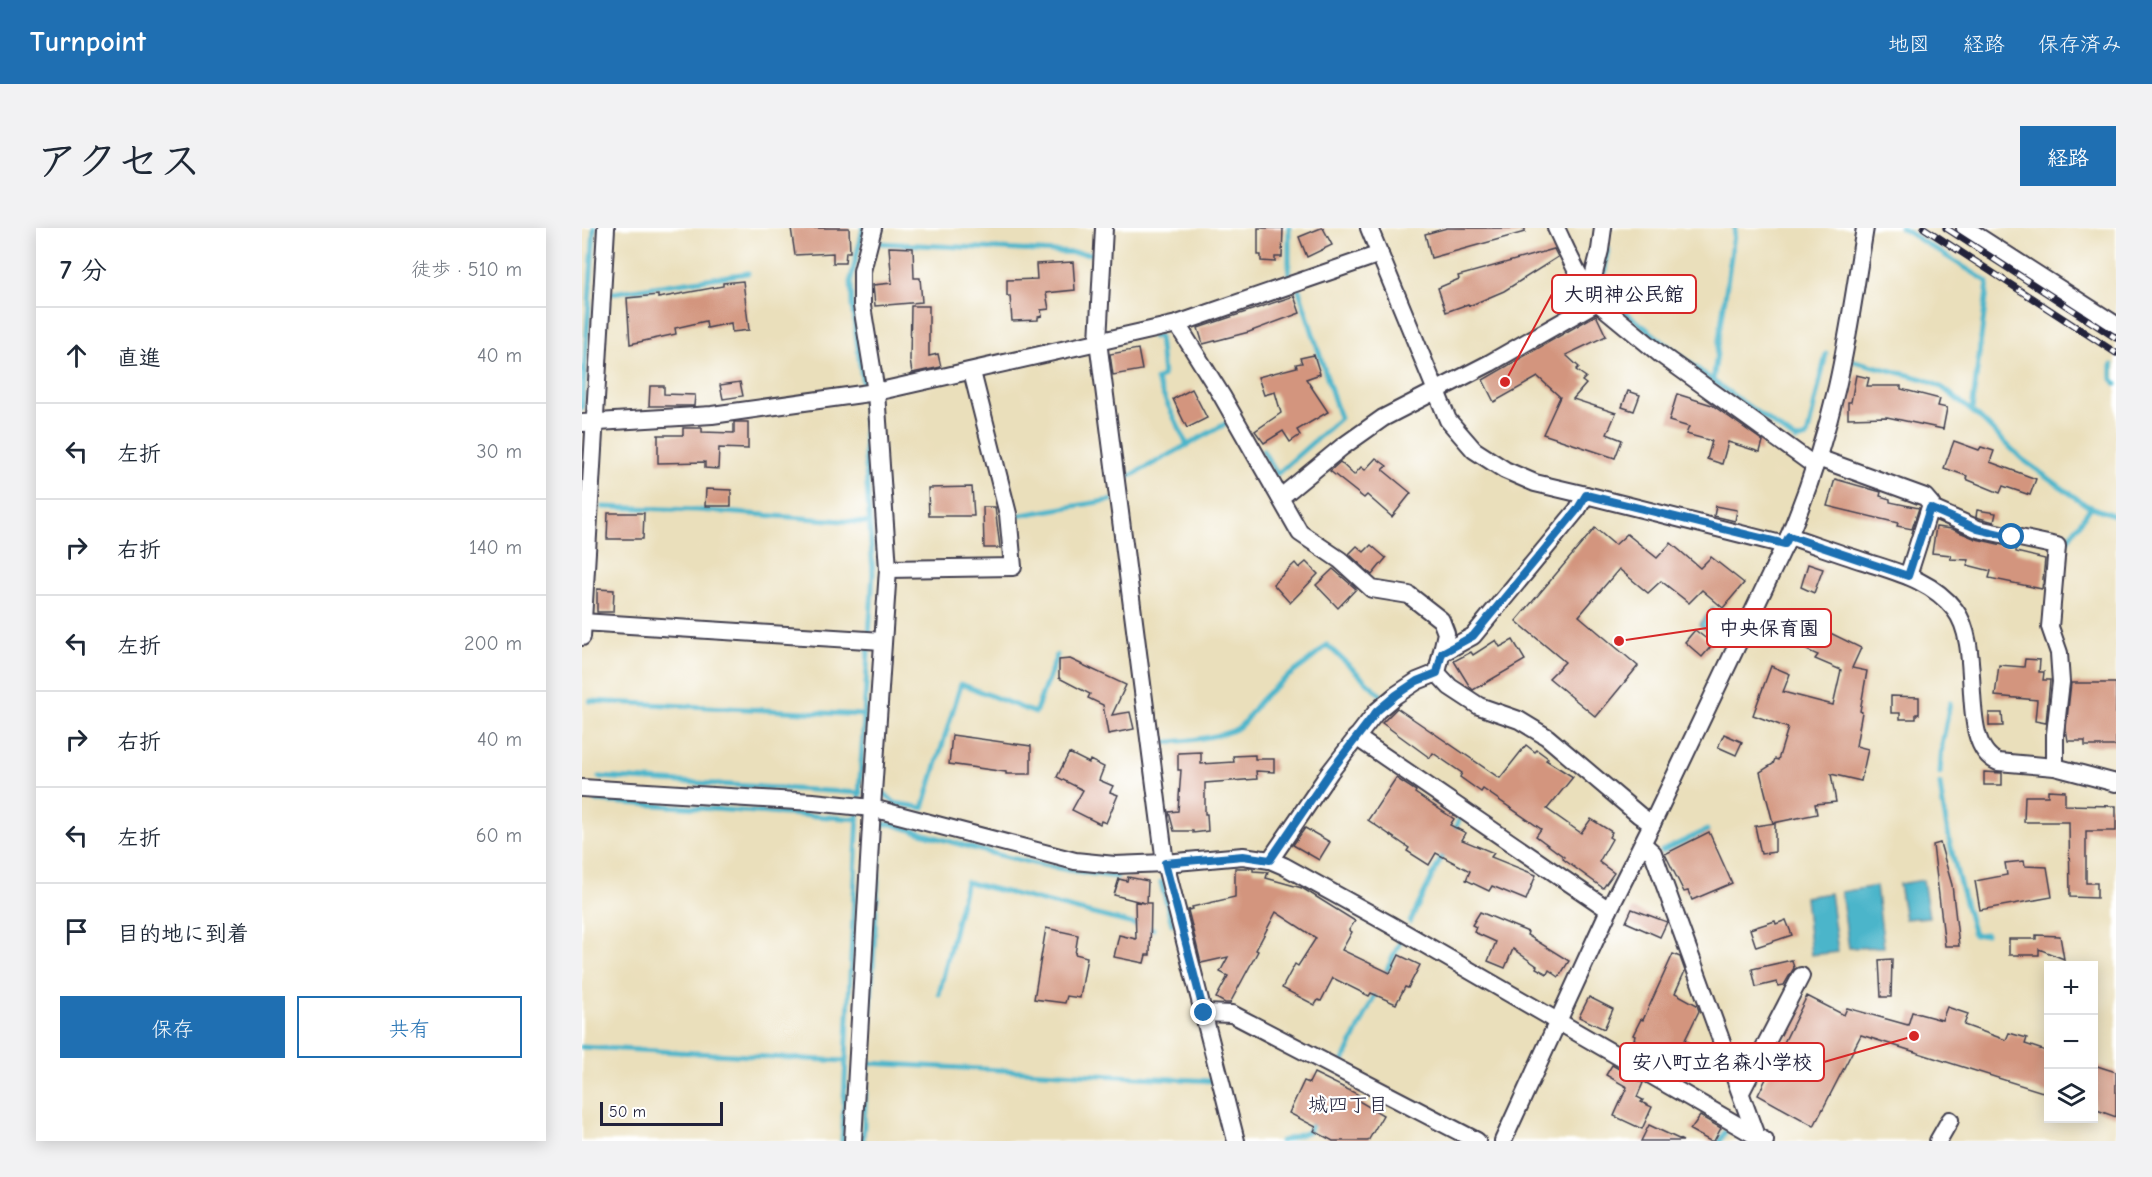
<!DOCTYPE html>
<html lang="ja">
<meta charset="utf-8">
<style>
:root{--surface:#fff;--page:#f2f2f3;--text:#1f2937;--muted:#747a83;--line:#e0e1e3;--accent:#1f6fb2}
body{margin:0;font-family:"Comic Neue","Klee One",sans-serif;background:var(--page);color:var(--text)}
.controls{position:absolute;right:18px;bottom:18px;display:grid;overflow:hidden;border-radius:0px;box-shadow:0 3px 15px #0003}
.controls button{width:54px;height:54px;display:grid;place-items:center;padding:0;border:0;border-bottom:2px solid var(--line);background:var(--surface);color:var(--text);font:30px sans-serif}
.scale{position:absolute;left:18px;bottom:15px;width:123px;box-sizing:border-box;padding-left:6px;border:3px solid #22223b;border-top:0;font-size:16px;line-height:21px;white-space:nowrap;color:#22223b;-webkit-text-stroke:4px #fff;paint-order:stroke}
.stop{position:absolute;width:18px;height:18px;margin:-14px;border:4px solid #1f6fb2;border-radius:50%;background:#fff}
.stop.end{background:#1f6fb2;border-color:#fff;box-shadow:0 2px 6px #0008}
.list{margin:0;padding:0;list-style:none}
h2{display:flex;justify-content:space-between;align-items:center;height:78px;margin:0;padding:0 24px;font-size:26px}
h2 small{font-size:20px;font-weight:400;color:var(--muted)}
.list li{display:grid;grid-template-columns:39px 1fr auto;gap:18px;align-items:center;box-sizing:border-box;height:96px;padding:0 24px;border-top:2px solid var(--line)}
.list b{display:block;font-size:22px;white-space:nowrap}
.list em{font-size:20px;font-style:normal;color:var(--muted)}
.actions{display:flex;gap:12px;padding:18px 24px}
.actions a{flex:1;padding:14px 0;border:2px solid var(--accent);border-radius:0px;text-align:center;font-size:21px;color:var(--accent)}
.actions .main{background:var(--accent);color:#fff}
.icon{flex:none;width:33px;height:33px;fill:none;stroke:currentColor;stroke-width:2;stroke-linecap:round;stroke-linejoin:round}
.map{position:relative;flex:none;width:1534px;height:913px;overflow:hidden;border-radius:0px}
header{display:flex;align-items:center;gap:36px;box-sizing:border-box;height:84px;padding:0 30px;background:var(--accent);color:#fff}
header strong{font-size:28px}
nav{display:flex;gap:33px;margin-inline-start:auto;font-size:21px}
.intro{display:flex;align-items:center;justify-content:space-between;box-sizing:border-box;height:144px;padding:0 36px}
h1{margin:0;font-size:42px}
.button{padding:15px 27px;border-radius:0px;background:var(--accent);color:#fff;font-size:21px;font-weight:700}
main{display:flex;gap:36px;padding:0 36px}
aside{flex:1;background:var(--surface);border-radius:0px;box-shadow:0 3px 15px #0003}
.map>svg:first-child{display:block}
.water{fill:#4cb5ca;stroke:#376c82;stroke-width:1.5}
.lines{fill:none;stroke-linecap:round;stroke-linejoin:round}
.stream{stroke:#4cb5ca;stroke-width:5}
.building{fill:#d3957e}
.minor-casing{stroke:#403e4e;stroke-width:20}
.minor{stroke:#fff;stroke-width:16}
.rail-casing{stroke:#22223b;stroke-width:7}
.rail{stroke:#fff;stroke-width:4.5;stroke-dasharray:14;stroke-linecap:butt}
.route{stroke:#1f6fb2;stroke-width:8}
.labels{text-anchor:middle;stroke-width:4.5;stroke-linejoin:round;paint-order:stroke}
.neighbourhood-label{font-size:20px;fill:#22223b;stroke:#fff}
.leader{fill:none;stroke:#d62828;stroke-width:2}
.callout-dot{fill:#d62828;stroke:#fff;stroke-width:2}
.callout{fill:#fff;stroke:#d62828;stroke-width:2}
.callout-label{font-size:20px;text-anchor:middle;font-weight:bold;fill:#22223b}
</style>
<header>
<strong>Turnpoint</strong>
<nav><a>地図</a><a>経路</a><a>保存済み</a></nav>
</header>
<div class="intro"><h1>アクセス</h1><a class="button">経路</a></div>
<main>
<aside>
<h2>7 分<small>徒歩 · 510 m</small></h2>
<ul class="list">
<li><svg class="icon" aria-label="ahead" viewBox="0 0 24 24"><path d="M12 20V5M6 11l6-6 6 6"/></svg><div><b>直進</b></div><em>40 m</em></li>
<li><svg class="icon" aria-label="left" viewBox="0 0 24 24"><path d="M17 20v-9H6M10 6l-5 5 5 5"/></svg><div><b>左折</b></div><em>30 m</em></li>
<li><svg class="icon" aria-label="right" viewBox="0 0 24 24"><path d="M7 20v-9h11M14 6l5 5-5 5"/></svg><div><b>右折</b></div><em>140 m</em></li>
<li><svg class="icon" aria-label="left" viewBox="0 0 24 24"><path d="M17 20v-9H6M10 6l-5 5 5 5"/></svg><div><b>左折</b></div><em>200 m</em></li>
<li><svg class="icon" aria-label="right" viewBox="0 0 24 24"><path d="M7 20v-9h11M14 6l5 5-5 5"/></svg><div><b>右折</b></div><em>40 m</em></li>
<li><svg class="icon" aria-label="left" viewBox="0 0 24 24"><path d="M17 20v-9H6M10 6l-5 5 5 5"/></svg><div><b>左折</b></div><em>60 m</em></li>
<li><svg class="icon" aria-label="arrive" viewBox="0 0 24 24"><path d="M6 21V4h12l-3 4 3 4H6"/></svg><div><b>目的地に到着</b></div></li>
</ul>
<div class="actions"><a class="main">保存</a><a>共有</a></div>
</aside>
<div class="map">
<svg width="1534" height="913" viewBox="0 0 1534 913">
<rect width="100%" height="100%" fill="#fff"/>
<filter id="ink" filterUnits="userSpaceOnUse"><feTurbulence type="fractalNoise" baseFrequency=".0167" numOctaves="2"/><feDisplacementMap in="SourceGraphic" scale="12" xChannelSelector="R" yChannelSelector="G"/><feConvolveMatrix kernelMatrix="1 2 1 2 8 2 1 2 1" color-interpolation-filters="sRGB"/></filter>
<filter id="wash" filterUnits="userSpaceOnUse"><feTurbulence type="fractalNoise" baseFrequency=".008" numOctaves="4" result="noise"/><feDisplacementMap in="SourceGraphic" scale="24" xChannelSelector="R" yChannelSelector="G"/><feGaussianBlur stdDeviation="1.35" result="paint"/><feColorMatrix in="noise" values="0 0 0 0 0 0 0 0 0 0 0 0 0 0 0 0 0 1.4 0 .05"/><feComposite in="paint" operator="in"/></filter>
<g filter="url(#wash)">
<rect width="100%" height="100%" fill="#eadfbb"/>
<g class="water">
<path d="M1131,379l12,10 -15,17 -11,-9z"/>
<path d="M1341,652l6,37 -24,2 -6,-35z"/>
<path d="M1294,658l8,61 -35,1 -8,-56z"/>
<path d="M1248,665l8,59 -27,3 -6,-58z"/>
</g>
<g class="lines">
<g class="stream">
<path d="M707,0v51"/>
<path d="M1319,0l87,54 -16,129"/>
<path d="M298,15l217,11"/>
<path d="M1026,20l-6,46 111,87 83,59 11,-3 19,-83"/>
<path d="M30,65l136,-20"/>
<path d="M1272,133l70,18 19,9 36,29 43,42 64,46 30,11"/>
<path d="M1530,137v14l4,5"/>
<path d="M1131,153l22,-153"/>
<path d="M0,180l12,-180"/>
<path d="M605,217l40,-22"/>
<path d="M681,223l14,23 63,-56 -41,-128"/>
<path d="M539,253l66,-36 -31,-65 7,-4 -4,-40 -6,1"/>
<path d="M21,279l93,3 174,13"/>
<path d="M434,292l-1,-4 96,-16"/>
<path d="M1480,320l29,-41"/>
<path d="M8,473l274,14"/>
<path d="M577,515c25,-2 49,-4 73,-12 12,-4 19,-20 28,-30 19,-22 46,-34 67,-56l55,51"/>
<path d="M1358,545l2,-28 8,-42"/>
<path d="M17,549l262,16"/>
<path d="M1358,556c6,52 20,101 34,151l12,-1"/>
<path d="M303,566l10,9 28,5 38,-124 74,29 22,-58"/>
<path d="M277,568l14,-223 -8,-118 -1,-62 -12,-88 -1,-26 12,-51"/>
<path d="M14,573l262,18"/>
<path d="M871,605l7,-15"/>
<path d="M1080,623l45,-21"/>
<path d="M579,654l11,42"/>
<path d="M828,694l34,-70"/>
<path d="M802,748l16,-34"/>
<path d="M357,766l27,-112 187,47"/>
<path d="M0,819l263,14"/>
<path d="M762,832l33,-70"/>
<path d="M285,835l346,18"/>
<path d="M260,913l16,-327"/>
<path d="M281,913l18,-317h11c74,23 148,45 225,53"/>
<path d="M699,913l27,-9 6,-12"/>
<path d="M1138,913l5,-9"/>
</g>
</g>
<g id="blocks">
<g class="building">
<path d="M209,0h58l1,24h-4l-1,11h-12v-10l-38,2z"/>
<path d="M676,0h25l-1,29h-7v5l-14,-1v-6h-3z"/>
<path d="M739,0h2l9,17 -25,12 -8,-20z"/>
<path d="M865,0h78v4l-94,26 -6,-24z"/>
<path d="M307,19l24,1 1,30h6l2,24 -47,4 -2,-21 19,-2z"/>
<path d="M972,21l4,8 -54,34 -35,15 -1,-2 -22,8 -8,-24 21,-9 -1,-3z"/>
<path d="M491,34l2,28 -29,3 3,16 -8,1 1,6 -4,1v3l-26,1 -2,-25h-3v-16l30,-1 -1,-15z"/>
<path d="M161,53l6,49 -17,2 -1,-9 -24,5 -1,-7 -31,7 1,6 -46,10 -3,-46 31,-3v3l65,-12v-3z"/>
<path d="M712,68l6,17 -51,19 -46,12 -5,-16z"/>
<path d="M329,78h18v50l9,-2 3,13 -29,6 -2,-13z"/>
<path d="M1014,87l10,21 -40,19 13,12 -3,3 10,7 -4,4 4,3 -13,15 43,14 -9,21 15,6 -7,18 -72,-24 17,-37 -22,-20 -44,25 -11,-22z"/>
<path d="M556,121l4,21 -29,5 -3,-21z"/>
<path d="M732,127l6,19 -14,5 22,33 -31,18 3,5 -10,7 -7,-11 -19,12 -9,-12 26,-18 -6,-21 -11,3 -6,-18 39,-10 -1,-3 6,-1 -2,-5z"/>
<path d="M1274,147l13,3 -2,8h34v3l39,10 -2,7 9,2 -4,21 -56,-12 -39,1v-16h3z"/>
<path d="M158,154l3,14 -20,3 -3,-14z"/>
<path d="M68,158h14v8l31,1 -1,11h-45z"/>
<path d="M610,161l15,29 -20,10 -14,-29z"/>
<path d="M1046,163l12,4 -6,16 -12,-4z"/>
<path d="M1095,166l35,11 51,36 -3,11 -32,-10 -6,22 -15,-5 5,-18 -26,-7 3,-7 -20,-6z"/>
<path d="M152,194h14v27l-29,-1 -1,21 -13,-1v-6l-47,1v-28h25v-7h19v4l32,1z"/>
<path d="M1372,213l25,9 2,-3 13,4 -4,11 46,17 -6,16 -27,-9 -3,7 -34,-14 1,-3 -23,-8z"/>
<path d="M794,230l11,8 -4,4 28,23 -19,24 -25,-22 -3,3 -34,-27 10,-9 14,13 7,-8 4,3z"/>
<path d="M1253,251l46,13 -1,4 10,3v3l29,6 -7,21 -15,-3 1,-3 -71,-17z"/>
<path d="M390,259l2,29h-45l-1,-28z"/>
<path d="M124,261l25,1v16h-26z"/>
<path d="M1134,278l21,4 -2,11 -21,-5z"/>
<path d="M401,279h12l5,41h-16z"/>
<path d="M1395,282l19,3 -2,9 -18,-5z"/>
<path d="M26,285h36l-1,26h-36z"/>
<path d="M1354,299l16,2 24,10 40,9v4l29,7 -3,30 -53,-11 2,-7 -24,-6 2,-5 -19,-1 1,-4 -19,-2z"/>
<path d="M1013,300l20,17 12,-11 30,24 14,-15 29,25 11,-11 33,26 -21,25 -21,-18 -13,13 -28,-22 -13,12 -29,-24 -40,47 59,50 -42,51 -47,-39 16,-16 -49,-41z"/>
<path d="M789,317l15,13 -14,17 -23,-21 8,-8 7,6z"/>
<path d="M724,334l12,12 -28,29 -17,-19 22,-21 4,5z"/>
<path d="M1226,336l15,5 -9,24 -13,-6z"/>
<path d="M751,341l23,20 -18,19 -22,-23z"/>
<path d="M15,361l17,1 -1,22h-16z"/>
<path d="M1226,394l53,26 -9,20 15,3 -7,40 2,1 -6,34 12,3 -7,32 -30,-7 5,28 -21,2 2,10 -44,9 -13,-51 13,-8 2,-5 3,1 10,-32 -35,-13 18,-49 19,8 -7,18 50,13 8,-35 -26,-11 3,-4 -23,-10z"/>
<path d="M1113,402l18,14 -11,13 -17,-15z"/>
<path d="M914,412l4,7 13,-7 12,20 -52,30 -3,-3 -16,-26 17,-9 2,3z"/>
<path d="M488,431l56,26 -14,30 18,-3 4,17 -26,5 -5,-29 -15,-7 2,-4 -31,-16v-18z"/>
<path d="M1443,431l15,1 -1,12h5l-1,8h7l-4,43 -11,-2 2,-21 -42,-4 4,-31 25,2z"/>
<path d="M1489,455h45v63h-31v-5h-17l-2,-13z"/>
<path d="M1309,468l28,1v17h-3v5h-16v-6h-9z"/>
<path d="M815,480l101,69 2,1 26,-33 9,7 2,-2 11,8 -2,2 27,17 -26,32 34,24 10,-14 21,13 -3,5 3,2 -13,23 15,11 -11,15 -40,-29 1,-2 -28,-21 5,-7 -58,-40 -2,3 -21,-15 2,-4 -29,-20 -3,5 -48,-35z"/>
<path d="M1407,485h13l1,13h-14z"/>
<path d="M1142,506l18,8 -6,13 -18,-8z"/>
<path d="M370,507l79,11v28h-25v-2l-57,-8z"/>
<path d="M619,524v12l33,-2 -1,-6 22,-1v4h19v13l-18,-1 1,8 -52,4v31h2l1,17 -15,2v-2h-19l-5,-19 9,-1 3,-41h-3v-17z"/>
<path d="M487,525l20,10 1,-3 14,7 -5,13 14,6 -3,6 8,3 -12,28 -5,-2 -1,3 -28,-14 11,-20 -26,-13z"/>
<path d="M1402,544l18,1v12h-18z"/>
<path d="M814,550l20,13 -1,2 39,26 -4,6 16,8 -4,7 32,13 -3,4 45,18 -10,25 -34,-14 -3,5 -23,-11 4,-9 -34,-18 -7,12 -22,-14 2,-3 -41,-28z"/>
<path d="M1466,562l17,1v14l51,1v25h-30v52h11v15l-27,-1 -1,-75h-45l1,-26h23z"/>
<path d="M1193,595v29l-14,2 -6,-28z"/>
<path d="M723,600l25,14 -11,18 -26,-15z"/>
<path d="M1127,604l23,51 -40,17 -4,-9 -4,1 -19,-38z"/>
<path d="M1358,615l12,42 7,61h-14l-12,-101z"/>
<path d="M1442,633l1,5 22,1 5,30 -72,13 -5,-29 32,-6 -2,-12z"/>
<path d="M653,640h18v3l15,1 -2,6 36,10 53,33 -6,9 3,2 -10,18 48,23 9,-18 21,10 -12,23 -3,-1 -9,17 -25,-11 -2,3 -36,-18 -12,23 -3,-1 -3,5 -33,-17 13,-24 3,2 18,-28 -40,-26 -20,38 2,1 -28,52h-5l-9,-5 12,-22 -8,-4 8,-15 -27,6 -13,-53 5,-1 -1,-2 43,-10z"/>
<path d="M546,649l20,4 -1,22h4l-1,52h-4l-2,8 -30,-6 5,-22 17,4 -1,-37 10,1 -31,-8 5,-16 8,2z"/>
<path d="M1050,681l35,13 -7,15 -34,-15z"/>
<path d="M898,684l48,20 -1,3 42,26 -10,16 -10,-7 -2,4 -11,-6 1,-2 -24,-17 -8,19 -17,-7 8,-19 -22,-10 2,-5 -4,-2z"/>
<path d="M1204,692l6,15 -36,12 -6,-18 25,-8 1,3z"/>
<path d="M464,700l32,7 -3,19 12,3 -7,41 -13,-2 -2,7 -31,-4z"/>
<path d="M1454,707l24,1 4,23 -25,-10v6h-30v-16h27z"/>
<path d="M1091,726l7,3 5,14 -10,22 22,12 2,6 -14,29 13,7 -9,19 -55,-27 1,-3 -2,-1 8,-16 2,1z"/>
<path d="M1310,731l-1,38h-10l-2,-37z"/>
<path d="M1210,732l2,8 -10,17 -6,1 -1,-4 -21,5 -4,-18z"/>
<path d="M1225,768l37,19 3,-7 61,17 4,-13 30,8 5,-13 21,7 -4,11 42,15 3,-7 18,5 -2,6 24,8v42l-188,-59 -47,91 -56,-31z"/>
<path d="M1007,769l24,12 -9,20 -25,-12z"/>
<path d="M1030,837l31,18 -6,14 6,3 -2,2 11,5 -10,22 -28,-13 13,-29 -21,-12z"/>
<path d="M1512,837l22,7v45l-22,-8z"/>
<path d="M732,845l45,22 -2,5 26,15 -15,26h-35l-19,-10 2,-4 -27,-14 15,-32 5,2z"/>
<path d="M1118,888l21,12 -7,13h-4l-20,-11z"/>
<path d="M1067,897l34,16h-42z"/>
</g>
</g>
</g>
<g filter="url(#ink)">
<use href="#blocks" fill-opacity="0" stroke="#403e4e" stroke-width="1.5"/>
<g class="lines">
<g class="minor-casing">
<g id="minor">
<path d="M522,0l-6,113 67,522 71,278"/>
<path d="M787,0l79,192 26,30 31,20 30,13 51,12"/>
<path d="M974,0c12,25 23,52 41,74l63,52 155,112"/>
<path d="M1383,0l151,97"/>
<path d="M1007,65l11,-43 3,-22"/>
<path d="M595,96l203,-70"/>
<path d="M0,195l130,-8 164,-23 301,-68 45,72 78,137 40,27 32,29 37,6 32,25 5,13 -9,40 13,14 29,19 40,14 28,17 92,78 13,9"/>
<path d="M1236,230l107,39 6,7 -23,72"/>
<path d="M699,269l61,-50 41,-29 107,-55 107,-61"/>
<path d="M1348,280l48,21 79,17 -7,81 9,26 2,29 -6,52v33"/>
<path d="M1207,308c24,8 49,17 74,25 33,11 69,19 92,49 30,38 1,134 43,152l57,5 61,16"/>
<path d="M306,341l125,-2 -5,-53 -36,-142"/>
<path d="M0,394l301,19"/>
<path d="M0,409l24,-409"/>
<path d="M860,425l31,-17 104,-126 9,-15 199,50"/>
<path d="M774,509l253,173"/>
<path d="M0,560l231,14 59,6 203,53 40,4 50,-2 78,-7 27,4 14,6 107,59 374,216"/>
<path d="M1061,616l10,9 103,283"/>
<path d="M688,632l60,-88 47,-61 19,-16 21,-14 20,-8"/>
<path d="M622,785l28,1 245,127"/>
<path d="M1159,864l60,-116"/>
<path d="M271,913l19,-333 16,-239 -12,-177 -14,-86v-35l11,-43"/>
<path d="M921,913l106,-231 43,-86 137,-288c20,-48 36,-98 48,-149 12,-52 19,-106 28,-159"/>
<path d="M1356,913l12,-21"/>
</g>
</g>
<use href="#minor" class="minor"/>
<g class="rail-casing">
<g id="rail">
<path d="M1342,0l192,125"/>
<path d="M1364,0l170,110"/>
</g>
</g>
<use href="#rail" class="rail"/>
</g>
</g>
<g class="lines" filter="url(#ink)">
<path class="route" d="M622,785l-39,-150 78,-7 27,4 60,-88 47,-61 19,-16 21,-14 20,-8 5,-20 31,-17 104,-126 9,-15 199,49 4,-8 119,40 22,-68 48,21 34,8"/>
</g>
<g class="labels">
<g class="neighbourhood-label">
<text x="766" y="883">城四丁目</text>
</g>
</g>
<path class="leader" d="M923 154L970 66M1037 413L1125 400M1332 808L1242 834"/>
<g class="callout-dot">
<circle cx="923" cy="154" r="6"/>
<circle cx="1037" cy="413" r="6"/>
<circle cx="1332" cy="808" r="6"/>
</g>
<g class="callout">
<rect x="970" y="47" width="144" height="38" rx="6"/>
<rect x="1125" y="381" width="124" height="38" rx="6"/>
<rect x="1038" y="815" width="204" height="38" rx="6"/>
</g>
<g class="callout-label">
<text x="1042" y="73">大明神公民館</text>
<text x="1187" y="407">中央保育園</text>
<text x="1140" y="841">安八町立名森小学校</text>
</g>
</svg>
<div class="controls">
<button>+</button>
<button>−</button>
<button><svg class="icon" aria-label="layers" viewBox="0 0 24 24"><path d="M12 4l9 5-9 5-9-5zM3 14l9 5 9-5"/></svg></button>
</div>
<div class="scale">50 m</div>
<div class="stop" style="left:1430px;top:309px"></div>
<div class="stop end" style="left:622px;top:785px"></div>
</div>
</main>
